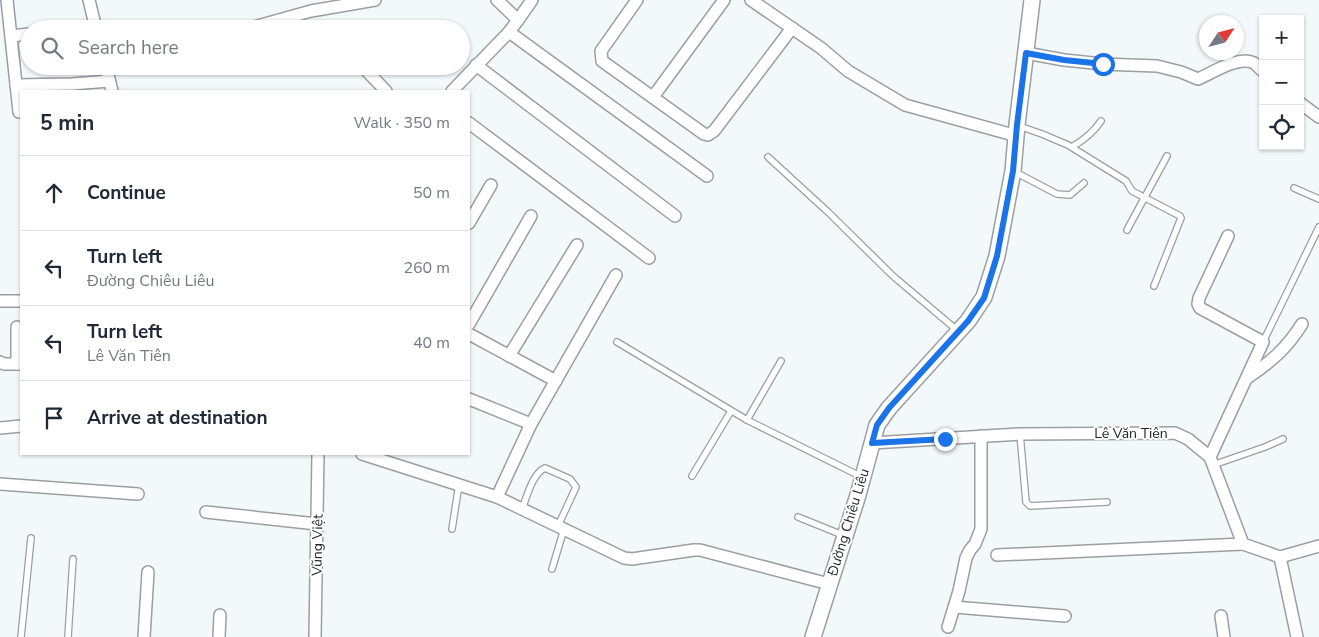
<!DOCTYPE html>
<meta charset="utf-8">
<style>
:root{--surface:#fff;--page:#f6f6f7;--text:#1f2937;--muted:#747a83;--line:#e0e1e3}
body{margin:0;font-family:"Nunito Sans",sans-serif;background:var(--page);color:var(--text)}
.controls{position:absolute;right:15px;top:15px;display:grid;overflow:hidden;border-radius:0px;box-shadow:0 1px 4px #0004}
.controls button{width:45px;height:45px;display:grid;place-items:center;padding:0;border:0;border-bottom:1px solid var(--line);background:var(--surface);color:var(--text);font:25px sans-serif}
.compass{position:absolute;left:1199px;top:15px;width:45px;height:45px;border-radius:50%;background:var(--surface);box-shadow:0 1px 4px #0004;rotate:54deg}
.stop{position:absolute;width:15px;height:15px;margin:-11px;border:4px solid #1a73e8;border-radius:50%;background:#fff}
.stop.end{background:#1a73e8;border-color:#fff;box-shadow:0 1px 5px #0008}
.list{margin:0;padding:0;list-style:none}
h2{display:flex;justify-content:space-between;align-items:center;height:65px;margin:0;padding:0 20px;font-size:21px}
h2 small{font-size:16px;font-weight:400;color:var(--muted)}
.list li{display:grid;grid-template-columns:32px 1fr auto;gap:15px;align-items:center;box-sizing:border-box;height:75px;padding:0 20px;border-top:1px solid var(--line)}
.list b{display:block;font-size:19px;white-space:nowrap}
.list p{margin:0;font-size:16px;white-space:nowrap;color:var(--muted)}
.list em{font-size:16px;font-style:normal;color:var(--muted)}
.icon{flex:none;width:28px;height:28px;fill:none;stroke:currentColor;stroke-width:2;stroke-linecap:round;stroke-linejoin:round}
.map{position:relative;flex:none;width:1319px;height:637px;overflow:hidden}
.search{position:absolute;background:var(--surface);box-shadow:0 1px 4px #0004;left:20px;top:20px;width:450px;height:55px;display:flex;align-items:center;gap:12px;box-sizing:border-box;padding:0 18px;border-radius:28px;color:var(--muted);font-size:19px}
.panel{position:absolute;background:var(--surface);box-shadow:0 1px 4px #0004;left:20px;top:90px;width:450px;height:365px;border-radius:0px}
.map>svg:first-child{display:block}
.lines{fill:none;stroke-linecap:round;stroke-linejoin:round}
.lane-casing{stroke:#9b9fa2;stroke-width:8}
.street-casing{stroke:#9b9fa2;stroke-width:14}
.secondary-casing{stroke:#9b9fa2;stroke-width:18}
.lane{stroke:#fff;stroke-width:5.5}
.street{stroke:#fff;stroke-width:11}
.secondary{stroke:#fff;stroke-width:15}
.route{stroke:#1a73e8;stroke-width:6}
.labels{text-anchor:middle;stroke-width:4;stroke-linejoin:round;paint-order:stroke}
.street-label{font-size:14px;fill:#212324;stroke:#fff}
</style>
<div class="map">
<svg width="1319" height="637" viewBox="0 0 1319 637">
<rect width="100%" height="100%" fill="#f3f8fa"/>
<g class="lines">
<g class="lane-casing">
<g id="lane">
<path d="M1019,126l23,8 26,11 58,36 6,10 48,25 1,2 -27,68"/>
<path d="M1072,147c12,-7 21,-14 29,-26"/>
<path d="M768,157l61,56 64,63 65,55"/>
<path d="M1015,172l42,22 13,1 14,-12"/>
<path d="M1294,188l25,11"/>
<path d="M1127,230l40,-74"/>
<path d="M617,342l130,78 115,57"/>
<path d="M1263,342l56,-115"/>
<path d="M747,420l34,-59"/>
<path d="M1020,434l6,68 4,4 77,-4"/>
<path d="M1213,465l52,-18 18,-8"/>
<path d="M692,476l39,-65"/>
<path d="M522,509c5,-12 10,-35 23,-41l25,11 6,8 -18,39"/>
<path d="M798,517l47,19"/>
<path d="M452,529l7,-45"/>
<path d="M552,569l12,-40"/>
<path d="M21,637l10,-99"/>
<path d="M68,637l5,-78"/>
</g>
</g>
<g class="street-casing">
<g id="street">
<path d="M7,0l12,112"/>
<path d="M89,0l7,29"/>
<path d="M637,0l-36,51 1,10 102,73 4,1 6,-4 78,-103"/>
<path d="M751,0l70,48 27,23 57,34 112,31"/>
<path d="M518,20l14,-20"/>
<path d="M219,29h2"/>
<path d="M247,29l64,-18 64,-11"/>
<path d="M509,32l198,144"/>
<path d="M11,36l18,-2"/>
<path d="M1026,53l38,7 39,4 54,2 24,6 17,7c14,-6 41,-24 56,-16 3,2 6,6 9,8"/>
<path d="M476,65l199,151"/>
<path d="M106,66l6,25"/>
<path d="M362,66l24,25"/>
<path d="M16,85l56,-1 37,-3"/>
<path d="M452,91l57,-59 9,-12 -21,-20"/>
<path d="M653,97l71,-97"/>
<path d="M1300,103l19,14"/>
<path d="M469,123l180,135"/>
<path d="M469,223l22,-38"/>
<path d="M0,301h21"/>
<path d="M469,324l62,-108"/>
<path d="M469,334l87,47"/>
<path d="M509,356l68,-111"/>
<path d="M0,362l4,2h17"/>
<path d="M17,364v-37"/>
<path d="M1247,378c24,-16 40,-30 55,-54"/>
<path d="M469,399l62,25"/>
<path d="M0,428l21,-2"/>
<path d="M872,443l148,-9 155,-1 13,6 22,18 33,87 37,13 39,-11"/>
<path d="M362,454l135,43 127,61 8,1 62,-9h6l129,34"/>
<path d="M1210,457l53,-115 -63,-34 -2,-4 1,-6 29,-62"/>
<path d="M0,484l138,10"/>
<path d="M497,497l34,-73 85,-149"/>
<path d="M206,512l111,12"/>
<path d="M997,555l246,-11"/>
<path d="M1280,557l17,80"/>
<path d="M954,607l111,9"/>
<path d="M1221,616l3,21"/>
<path d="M948,627l11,-36 7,-33 4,-8 5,-6 6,-15v-93"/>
<path d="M144,637l4,-65"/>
<path d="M219,637l1,-22"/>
<path d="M315,637l3,-183"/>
</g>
</g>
<g class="secondary-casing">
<path id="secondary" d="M813,637l45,-142 19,-70 12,-17 79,-87 16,-24 13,-41 16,-85 4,-46 15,-125"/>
</g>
<use href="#lane" class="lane"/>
<use href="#street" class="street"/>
<use href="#secondary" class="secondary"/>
</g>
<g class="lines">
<path class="route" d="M945,439l-73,4 5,-18 12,-17 79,-87 16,-23 13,-42 16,-85 4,-46 9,-72 38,7 39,4"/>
</g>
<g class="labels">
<g class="street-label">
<text x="1131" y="438">Lê Văn Tiên</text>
<text transform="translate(848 522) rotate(-73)" y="5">Đường Chiêu Liêu</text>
<text transform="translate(317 545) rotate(-89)" y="5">Vũng Việt</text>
</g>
</g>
</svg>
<div class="controls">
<button>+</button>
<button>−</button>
<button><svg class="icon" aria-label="locate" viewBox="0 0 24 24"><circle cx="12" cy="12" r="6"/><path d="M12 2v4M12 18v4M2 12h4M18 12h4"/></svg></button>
</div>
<svg class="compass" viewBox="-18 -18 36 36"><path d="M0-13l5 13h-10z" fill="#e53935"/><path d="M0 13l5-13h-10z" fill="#747a83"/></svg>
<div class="stop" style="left:1103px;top:64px"></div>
<div class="stop end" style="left:945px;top:439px"></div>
<div class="search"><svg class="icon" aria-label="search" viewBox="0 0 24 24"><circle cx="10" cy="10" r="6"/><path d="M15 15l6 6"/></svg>Search here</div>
<section class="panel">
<h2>5 min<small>Walk · 350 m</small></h2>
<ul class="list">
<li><svg class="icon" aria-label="ahead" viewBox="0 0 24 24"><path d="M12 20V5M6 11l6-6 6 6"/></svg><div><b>Continue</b></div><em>50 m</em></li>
<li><svg class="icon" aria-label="left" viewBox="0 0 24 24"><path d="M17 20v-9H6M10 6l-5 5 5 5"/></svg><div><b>Turn left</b><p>Đường Chiêu Liêu</p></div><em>260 m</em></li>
<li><svg class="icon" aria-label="left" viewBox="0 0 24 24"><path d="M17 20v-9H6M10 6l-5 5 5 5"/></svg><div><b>Turn left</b><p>Lê Văn Tiên</p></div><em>40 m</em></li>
<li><svg class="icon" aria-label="arrive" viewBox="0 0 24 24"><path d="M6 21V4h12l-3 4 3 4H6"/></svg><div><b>Arrive at destination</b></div></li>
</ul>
</section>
</div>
